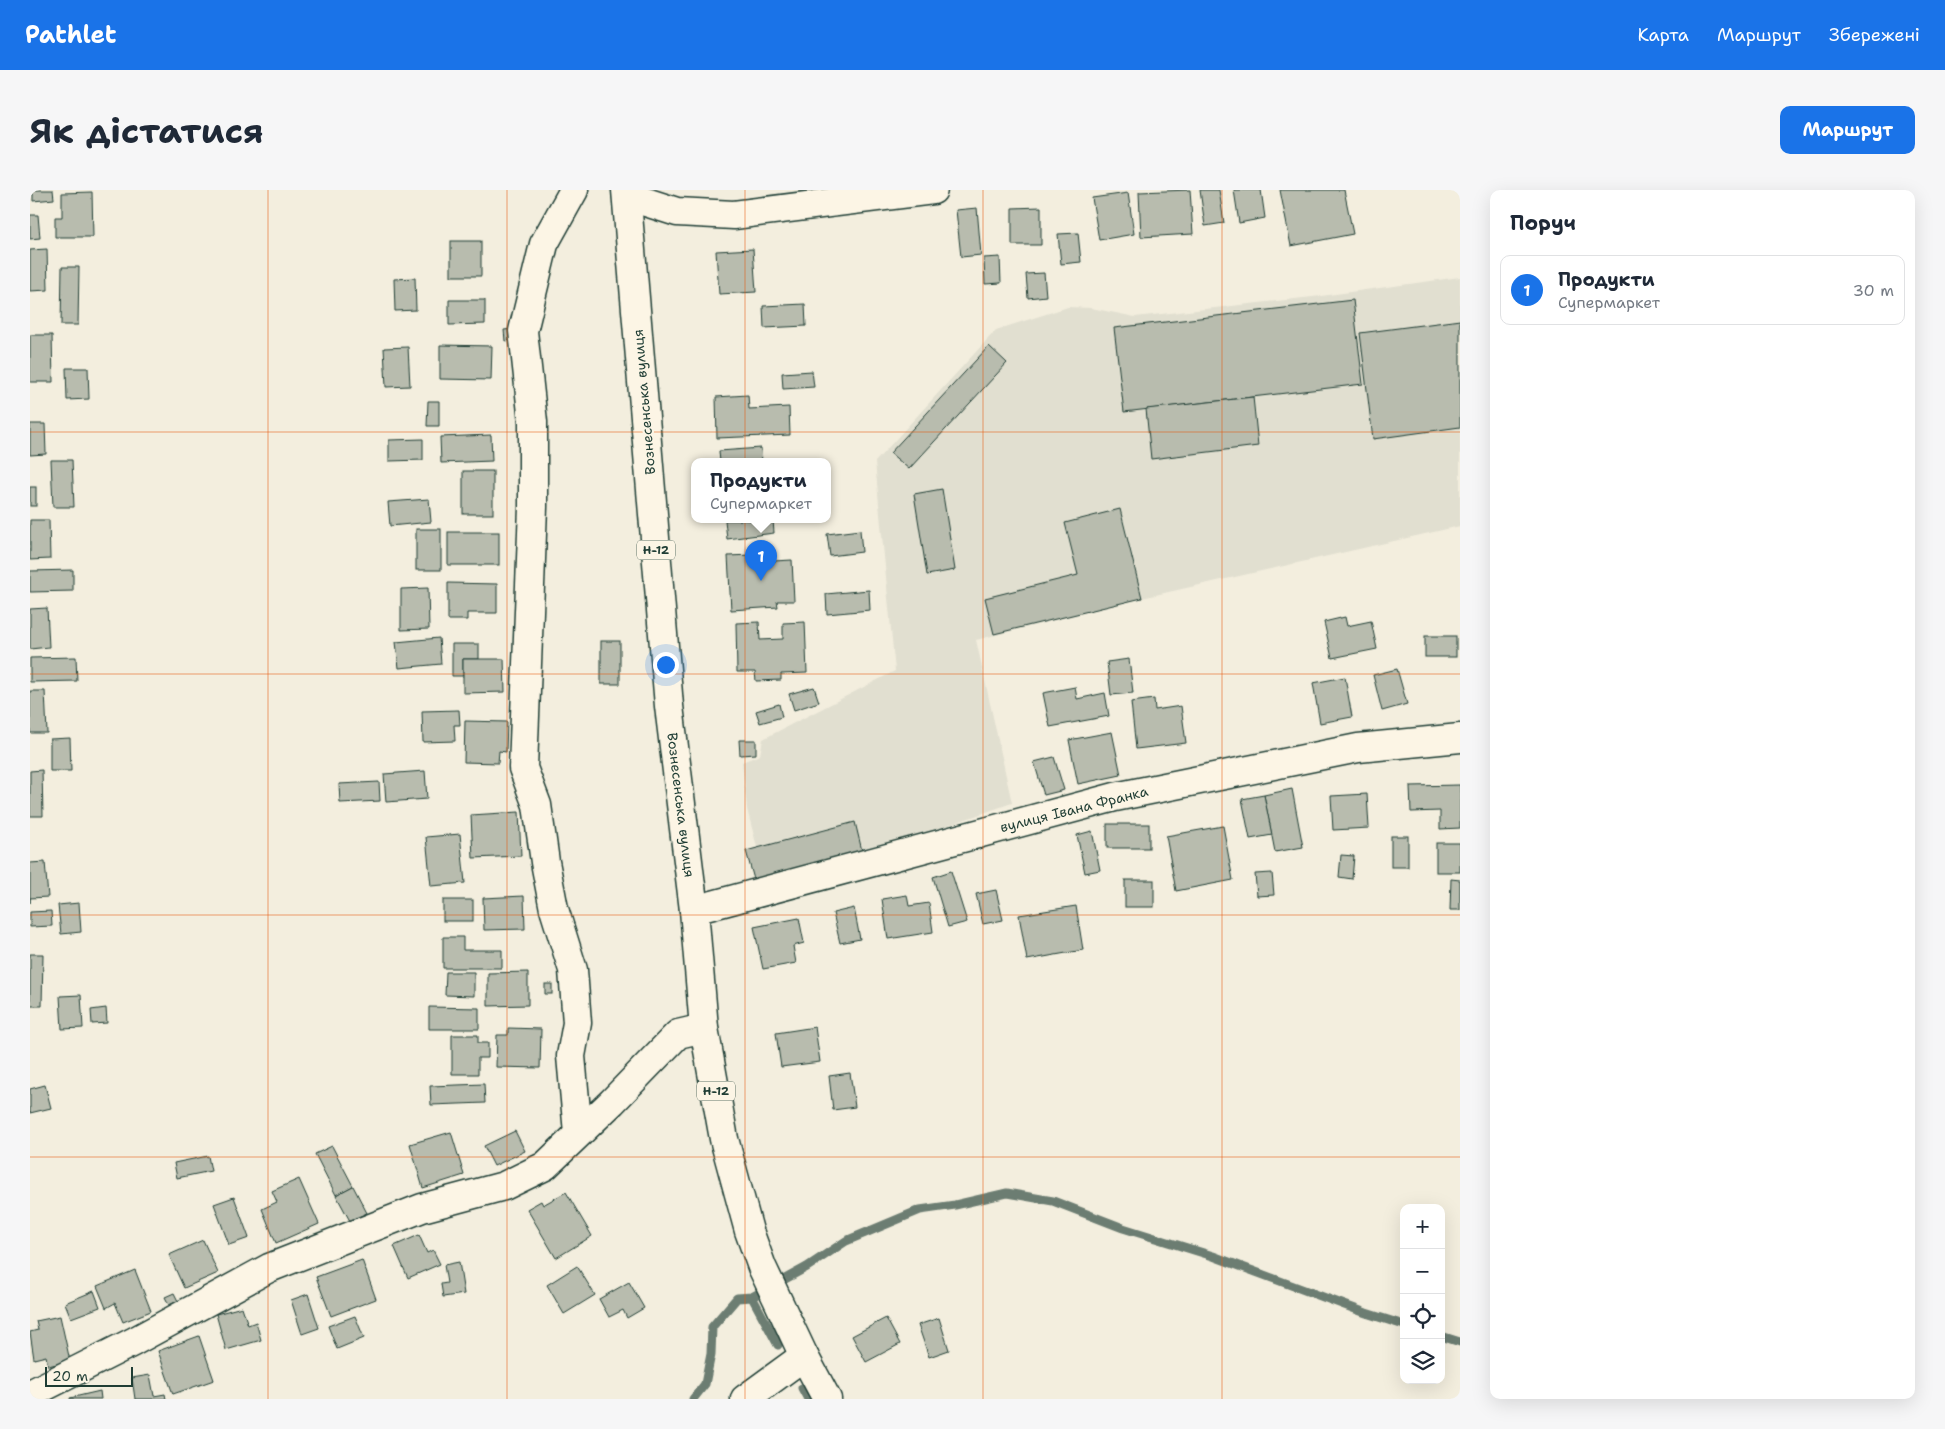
<!DOCTYPE html>
<html lang="uk">
<meta charset="utf-8">
<style>
:root{--surface:#fff;--page:#f6f6f7;--text:#1f2937;--muted:#747a83;--line:#e0e1e3;--accent:#1a73e8}
body{margin:0;font-family:"Shantell Sans",sans-serif;background:var(--page);color:var(--text)}
.controls{position:absolute;right:15px;bottom:15px;display:grid;overflow:hidden;border-radius:10px;box-shadow:0 5px 20px #0002}
.controls button{width:45px;height:45px;display:grid;place-items:center;padding:0;border:0;border-bottom:1px solid var(--line);background:var(--surface);color:var(--text);font:25px sans-serif}
.scale{position:absolute;left:15px;bottom:12px;width:88px;box-sizing:border-box;padding-left:5px;border:2px solid #1f3d34;border-top:0;font-size:14px;line-height:18px;white-space:nowrap;color:#1f3d34;-webkit-text-stroke:4px #fcf5e5;paint-order:stroke}
.you{position:absolute;left:635px;top:474px;width:18px;height:18px;margin:-12px;border:4px solid #fff;border-radius:50%;background:#1a73e8;box-shadow:0 0 0 8px #1a73e833}
.badge{display:grid;place-items:center;width:32px;height:32px;border-radius:50%;background:var(--accent);color:#fff;font-size:16px;font-weight:700}
.pin{position:absolute;translate:-50% -41px;filter:drop-shadow(0 1px 2px #0008)}
.pin::after{content:'';position:absolute;top:26px;width:18px;height:15px;background:inherit;clip-path:polygon(0 0,100% 0,50% 100%)}
.popup{position:absolute;left:661px;top:268px;width:140px;height:65px;box-sizing:border-box;display:grid;place-content:center;border-radius:10px;background:var(--surface);filter:drop-shadow(0 1px 4px #0005);font-size:16px;white-space:nowrap;color:var(--muted)}
.popup b{font-size:19px;color:var(--text)}
.popup::after{content:'';position:absolute;left:50%;top:100%;margin-left:-10px;border:10px solid transparent;border-top-color:var(--surface)}
.list{margin:0;padding:0;list-style:none}
h2{display:flex;justify-content:space-between;align-items:center;height:65px;margin:0;padding:0 20px;font-size:21px}
h2 small{font-size:16px;font-weight:400;color:var(--muted)}
.list li{display:grid;grid-template-columns:32px 1fr auto;gap:15px;align-items:center;box-sizing:border-box;height:70px;margin:0 10px 10px;padding:0 10px;border:1px solid var(--line);border-radius:10px}
.list b{display:block;font-size:19px;white-space:nowrap}
.list p{margin:0;font-size:16px;white-space:nowrap;color:var(--muted)}
.list em{font-size:16px;font-style:normal;color:var(--muted)}
.icon{flex:none;width:28px;height:28px;fill:none;stroke:currentColor;stroke-width:2;stroke-linecap:round;stroke-linejoin:round}
.map{position:relative;flex:none;width:1430px;height:1209px;overflow:hidden;border-radius:10px}
header{display:flex;align-items:center;gap:30px;box-sizing:border-box;height:70px;padding:0 25px;background:var(--accent);color:#fff}
header strong{font-size:24px}
nav{display:flex;gap:28px;margin-inline-start:auto;font-size:18px}
.intro{display:flex;align-items:center;justify-content:space-between;box-sizing:border-box;height:120px;padding:0 30px}
h1{margin:0;font-size:35px}
.button{padding:12px 22px;border-radius:10px;background:var(--accent);color:#fff;font-size:18px;font-weight:700}
main{display:flex;gap:30px;padding:0 30px}
aside{flex:1;background:var(--surface);border-radius:10px;box-shadow:0 5px 20px #0002}
.map>svg:first-child{display:block}
.built{fill:#e1dfd0}
.lines{fill:none;stroke-linecap:round;stroke-linejoin:round}
.stream{stroke:#6c7d72;stroke-width:9}
.building{fill:#b8bcae;stroke:#1f3d34}
.minor-casing{stroke:#1f3d34;stroke-width:31}
.primary-casing{stroke:#1f3d34;stroke-width:31}
.minor{stroke:#fcf5e5;stroke-width:28}
.primary{stroke:#fcf5e5;stroke-width:28}
.grid{fill:none;stroke:#e8590c;stroke-width:1;stroke-opacity:0.55}
.labels{text-anchor:middle;stroke-width:4.5;stroke-linejoin:round;paint-order:stroke}
.shield{fill:#fcf5e5;stroke:#617469;stroke-width:1}
.shield-label{font-size:12px;font-weight:bold;fill:#1f3d34}
.street-label{font-size:14px;fill:#1f3d34;stroke:#fcf5e5}
</style>
<header>
<strong>Pathlet</strong>
<nav><a>Карта</a><a>Маршрут</a><a>Збережені</a></nav>
</header>
<div class="intro"><h1>Як дістатися</h1><a class="button">Маршрут</a></div>
<main>
<div class="map">
<svg width="1430" height="1209" viewBox="0 0 1430 1209">
<rect width="100%" height="100%" fill="#f3eede"/>
<filter id="ink" filterUnits="userSpaceOnUse"><feTurbulence type="fractalNoise" baseFrequency=".02" numOctaves="2"/><feDisplacementMap in="SourceGraphic" scale="10" xChannelSelector="R" yChannelSelector="G"/><feConvolveMatrix kernelMatrix="1 2 1 2 8 2 1 2 1" color-interpolation-filters="sRGB"/></filter>
<g filter="url(#ink)">
<path class="built" d="M1430,87v249l-318,72 -166,42 36,163 -149,52 -108,28 -9,-32 11,-4 -10,-38 -5,-47 18,-7 3,-16 132,-68 -20,-209 121,-132 72,-23 23,1 44,9 186,-21z"/>
<g class="lines">
<g class="stream">
<path d="M722,1107l26,48"/>
<path d="M1411,1146l19,6"/>
<path d="M772,1198l6,11"/>
<path d="M663,1209l12,-15 6,-30 1,-27 25,-29 15,-1 55,-30 39,-26 74,-31 35,-5 52,-12 46,8 70,27 90,28 153,57 38,12"/>
</g>
</g>
<g class="building">
<path d="M0,0h23l1,9 -21,2v-7l-3,1z"/>
<path d="M1160,0l3,44 -52,3 -2,-45z"/>
<path d="M1170,0h19l5,33 -19,3z"/>
<path d="M1204,0h27l4,28 -26,5z"/>
<path d="M1250,0h64l9,44 -62,12z"/>
<path d="M62,2l1,45h-38v-20h7v-24z"/>
<path d="M1098,3l6,41 -35,6 -7,-42z"/>
<path d="M1011,17v38h-29v-37z"/>
<path d="M947,18l4,47 -20,2 -5,-47z"/>
<path d="M0,25h8l2,23 -10,1z"/>
<path d="M1048,43l3,29 -20,2 -3,-30z"/>
<rect x="421" y="51" width="30" height="35"/>
<path d="M17,59l1,41 -18,1v-41z"/>
<path d="M723,59l3,43 -37,2 -3,-43z"/>
<path d="M970,67l1,26 -16,1 -1,-26z"/>
<path d="M32,77h17l-1,58h-17z"/>
<path d="M1014,83l2,23 -18,2 -2,-24z"/>
<path d="M385,88l1,32 -21,1 -1,-32z"/>
<path d="M419,110h36v24l-36,1z"/>
<path d="M1323,110l10,84 -239,28 -10,-84z"/>
<path d="M775,114l1,22 -42,2 -1,-22z"/>
<path d="M1430,130v107l-87,12 -13,-106z"/>
<path d="M483,139v11l-8,1 -1,-11z"/>
<path d="M0,145h22l1,47h-23z"/>
<path d="M410,155l52,1 -1,34 -51,-1z"/>
<path d="M959,156l18,17 -98,106 -19,-16z"/>
<path d="M378,157l2,39 -24,1 -2,-39z"/>
<path d="M36,178h22l1,31 -22,1z"/>
<path d="M782,181l2,16 -31,2 -1,-16z"/>
<path d="M718,205l1,14 40,-2 1,28 -73,3 -1,-41z"/>
<path d="M1223,207l5,49 -107,13 -5,-50z"/>
<path d="M398,211h11v25h-12z"/>
<path d="M0,234h15l1,30 -16,1z"/>
<path d="M461,245l1,26 -51,2 -1,-26z"/>
<path d="M393,249v21l-34,1v-21z"/>
<path d="M731,258l1,14h-42l-1,-11z"/>
<path d="M21,270h21l2,47h-21z"/>
<rect x="433" y="281" width="30" height="43"/>
<rect x="0" y="297" width="6" height="19"/>
<path d="M912,299l13,81 -28,5 -13,-81z"/>
<path d="M399,309l2,23 -41,4 -2,-24z"/>
<path d="M1090,319l22,89 -148,36 -9,-36 93,-23 -13,-52z"/>
<path d="M0,330h19l1,39 -20,1z"/>
<path d="M695,330h48l1,13 -47,6z"/>
<rect x="386" y="339" width="25" height="41"/>
<path d="M830,340l2,22 -32,4 -3,-22z"/>
<rect x="418" y="342" width="51" height="33"/>
<path d="M744,364v7l18,-1 2,41h-17l1,6 -47,3 -3,-54z"/>
<path d="M43,380v21l-43,1v-21z"/>
<path d="M418,393l49,1v29h-30v7h-19z"/>
<path d="M398,398l1,41 -28,1v-41z"/>
<path d="M839,400l1,20 -43,4 -1,-20z"/>
<path d="M17,418l2,39 -19,2v-40z"/>
<path d="M1315,427l2,9 24,-5 6,28 -45,9 -8,-36z"/>
<path d="M729,432l1,18 23,-1v-16l22,-1 2,51 -26,1v6l-25,1 -1,-9h-18l-1,-49z"/>
<rect x="1395" y="446" width="31" height="21"/>
<path d="M409,448l2,26 -42,4 -3,-26z"/>
<rect x="571" y="451" width="19" height="43"/>
<path d="M422,454h27v15h-16v17h-11z"/>
<path d="M46,467l1,24 -47,1v-24z"/>
<path d="M433,469h41l1,33 -42,1z"/>
<path d="M1099,469l4,34 -22,2 -4,-33z"/>
<path d="M1367,479l10,35 -25,7 -9,-36z"/>
<path d="M1315,487l7,40 -32,6 -7,-40z"/>
<path d="M784,497l5,15 -25,8 -5,-16z"/>
<path d="M1045,497l2,12 28,-6 4,23 -59,11 -7,-34z"/>
<path d="M0,501h15l2,42h-17z"/>
<path d="M1124,509l1,11 26,-4 5,37 -50,6 -5,-47z"/>
<path d="M749,514l3,13 -22,6 -4,-12z"/>
<path d="M429,520l1,15h-6l1,16 -32,1 -1,-31z"/>
<path d="M435,531l42,1 -1,30 -7,-1 -1,12 -34,-1z"/>
<path d="M1082,542l9,43 -43,9 -9,-44z"/>
<path d="M40,548l1,33h-21v-32z"/>
<path d="M709,550h17v14l-16,1z"/>
<path d="M1024,567l10,33 -20,5 -10,-33z"/>
<path d="M12,580l1,46h-13v-45z"/>
<path d="M395,581l2,28 -41,3 -2,-28z"/>
<path d="M349,592l1,19 -40,2 -1,-19z"/>
<path d="M1430,595v43l-20,1v-18l-29,1 -1,-26z"/>
<path d="M1262,599l11,58 -28,5 -11,-57z"/>
<path d="M1337,604l2,34 -36,2 -2,-34z"/>
<path d="M1234,605l8,40 -22,4 -8,-40z"/>
<path d="M489,622l2,44 -48,2 -2,-43z"/>
<path d="M825,632l8,33 -108,28 -9,-32z"/>
<rect x="1077" y="634" width="42" height="24"/>
<path d="M1193,636l10,54 -57,11 -10,-55z"/>
<path d="M1062,641l8,39 -15,3 -8,-38z"/>
<path d="M430,644l5,49 -34,3 -5,-49z"/>
<rect x="1361" y="646" width="17" height="31"/>
<rect x="1406" y="653" width="24" height="29"/>
<path d="M1311,665l13,1 -2,23 -13,-2z"/>
<path d="M15,672l3,35 -18,1v5v-40z"/>
<path d="M921,681l16,51 -19,5 -15,-50z"/>
<path d="M1242,683l2,22 -17,1 -2,-22z"/>
<path d="M1421,689l9,1v30h-10z"/>
<rect x="1095" y="690" width="29" height="27"/>
<path d="M966,700l7,30 -20,4 -7,-30z"/>
<path d="M877,705l2,11 20,-3 4,29 -45,7 -6,-40z"/>
<path d="M494,706l1,33 -41,1 -1,-32z"/>
<rect x="413" y="710" width="30" height="21"/>
<path d="M49,713l2,29 -20,2 -3,-29z"/>
<path d="M1046,716l7,44 -56,10 -8,-45z"/>
<path d="M824,718l6,31 -20,4 -7,-30z"/>
<path d="M21,721l1,15 -22,1v-15z"/>
<path d="M769,728l5,25 -11,3 3,17 -33,6 -9,-42z"/>
<path d="M413,747h20v13h39v18h-59z"/>
<path d="M0,764h13l-1,52h-12z"/>
<path d="M416,782h28v24l-29,-1z"/>
<path d="M498,782v33l-40,1v-33z"/>
<rect x="515" y="794" width="7" height="10"/>
<path d="M51,805l2,33 -21,1 -2,-33z"/>
<path d="M399,817l50,1v21h-50z"/>
<path d="M76,818l1,15 -15,1 -1,-14z"/>
<path d="M785,837l5,35 -39,5 -5,-34z"/>
<path d="M478,838l33,1 -1,39 -44,-1 1,-32h11z"/>
<path d="M422,845h26v8h10v15h-10v16h-26z"/>
<path d="M820,883l5,34 -22,3 -4,-34z"/>
<path d="M454,894l1,19 -54,2 -1,-19z"/>
<path d="M15,895l6,23 -21,5v-24z"/>
<path d="M485,941l10,20 -31,15 -10,-20z"/>
<path d="M421,942l13,43 -41,13 -13,-44z"/>
<path d="M302,956l21,40 -17,9 -21,-41z"/>
<path d="M178,966l3,15 -34,7 -3,-15z"/>
<path d="M269,989l20,45 -43,19 -14,-34 15,-7 -5,-11z"/>
<path d="M323,996l14,27 -17,8 -14,-26z"/>
<path d="M536,1002l26,44 -36,22 -29,-49 14,-8 2,4z"/>
<path d="M204,1007l15,41 -20,7 -15,-41z"/>
<path d="M389,1045l8,18 6,-3 7,14 -32,14 -14,-32z"/>
<path d="M173,1050l15,33 -34,15 -15,-33z"/>
<path d="M332,1070l14,39 -45,17 -15,-39z"/>
<path d="M429,1072l5,32 -21,3 -2,-13 6,-1 -3,-18z"/>
<path d="M547,1076l18,29 -31,19 -17,-29z"/>
<path d="M105,1080l16,41 -28,11 -8,-19 -9,5 -9,-22z"/>
<path d="M599,1092l15,26 -17,10 -4,-8 -14,7 -10,-18z"/>
<path d="M64,1101l6,16 -29,11 -6,-15z"/>
<path d="M144,1103l4,8 -9,4 -4,-8z"/>
<path d="M278,1104l11,34 -17,6 -11,-34z"/>
<path d="M212,1117l6,18 8,-3 5,18 -35,10 -10,-36z"/>
<path d="M30,1126l10,45 -22,5 -2,-10 -12,3 -4,-27 8,-2 -2,-9z"/>
<path d="M325,1126l9,22 -27,11 -9,-23z"/>
<path d="M856,1128l14,26 -34,18 -14,-26z"/>
<path d="M909,1128l10,32 -20,7 -11,-32z"/>
<path d="M169,1146l15,44 -41,14 -15,-43z"/>
<path d="M120,1185l4,21 11,-2 1,5h-31l-3,-21z"/>
<path d="M70,1201l1,8h-31v-1z"/>
</g>
<g class="lines">
<g class="minor-casing">
<g id="minor">
<path d="M544,0l-30,54 -21,87 10,91v85l-10,261 14,37 8,57 9,47 19,61 4,53 -6,33 7,77"/>
<path d="M597,6l50,16 57,3 199,-25"/>
<path d="M664,720l421,-113 243,-49 102,-10"/>
<path d="M0,1204l103,-52 136,-74 153,-60 82,-22 41,-20 67,-64 66,-68 26,-6"/>
<path d="M715,1209l59,-43"/>
</g>
</g>
<g class="primary-casing">
<path id="primary" d="M596,0l43,516 25,204 10,118 20,111 25,92 13,36 42,89 23,43"/>
</g>
<use href="#minor" class="minor"/>
<use href="#primary" class="primary"/>
</g>
</g>
<path class="grid" d="M238,0v1209M477,0v1209M715,0v1209M953,0v1209M1192,0v1209M0,242h1430M0,484h1430M0,725h1430M0,967h1430"/>
<g class="labels">
<g class="shield">
<rect x="607" y="350.5" width="38" height="19" rx="4"/>
<rect x="667" y="891.5" width="38" height="19" rx="4"/>
</g>
<g class="shield-label">
<text x="626" y="364">Н-12</text>
<text x="686" y="905">Н-12</text>
</g>
<g class="street-label">
<text transform="translate(614 212) rotate(-95)" y="5">Вознесенська вулиця</text>
<text transform="translate(651 615) rotate(83)" y="5">Вознесенська вулиця</text>
<text transform="translate(1044 619) rotate(-14)" y="5">вулиця Івана Франка</text>
</g>
</g>
</svg>
<div class="controls">
<button>+</button>
<button>−</button>
<button><svg class="icon" aria-label="locate" viewBox="0 0 24 24"><circle cx="12" cy="12" r="6"/><path d="M12 2v4M12 18v4M2 12h4M18 12h4"/></svg></button>
<button><svg class="icon" aria-label="layers" viewBox="0 0 24 24"><path d="M12 4l9 5-9 5-9-5zM3 14l9 5 9-5"/></svg></button>
</div>
<div class="scale">20 m</div>
<div class="you"></div>
<div class="pin badge" style="left:731px;top:391px">1</div>
<div class="popup"><b>Продукти</b>Супермаркет</div>
</div>
<aside>
<h2>Поруч<small></small></h2>
<ul class="list">
<li><span class="badge">1</span><div><b>Продукти</b><p>Супермаркет</p></div><em>30 m</em></li>
</ul>
</aside>
</main>
